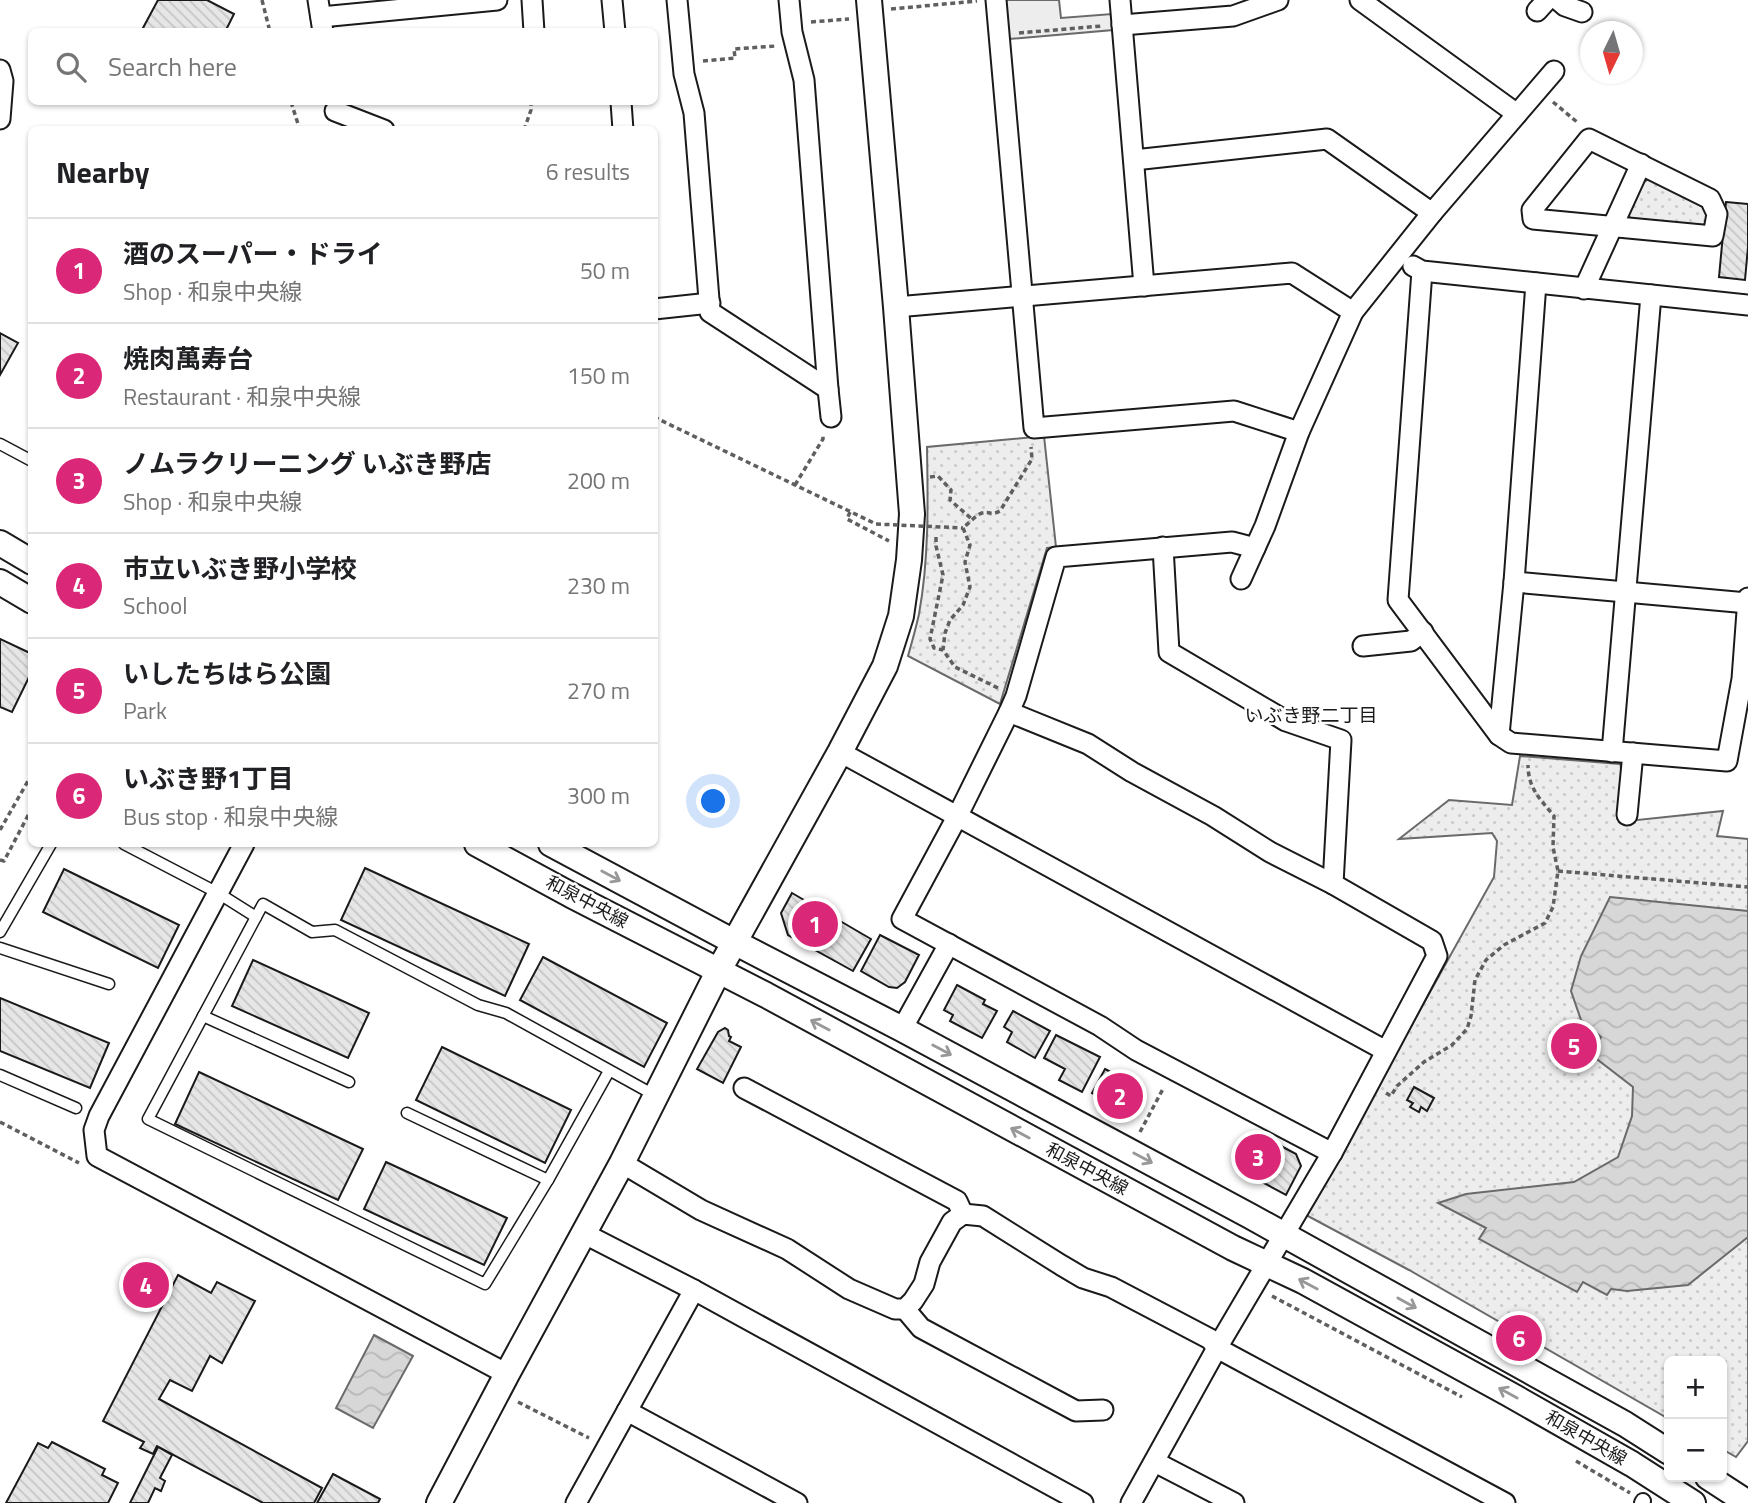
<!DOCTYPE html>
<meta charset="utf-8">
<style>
:root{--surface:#fff;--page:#f6f6f6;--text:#202124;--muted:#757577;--line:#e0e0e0;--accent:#db2777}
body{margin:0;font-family:"Titillium Web","Noto Sans JP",sans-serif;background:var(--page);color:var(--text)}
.controls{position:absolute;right:21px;bottom:21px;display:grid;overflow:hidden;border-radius:10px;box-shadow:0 2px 5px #0004}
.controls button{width:63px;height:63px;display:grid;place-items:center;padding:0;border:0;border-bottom:2px solid var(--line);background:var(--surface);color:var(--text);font:35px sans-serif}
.compass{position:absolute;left:1580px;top:21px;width:63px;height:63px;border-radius:50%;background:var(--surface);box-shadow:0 2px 5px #0004;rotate:185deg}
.you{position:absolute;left:714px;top:802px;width:24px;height:24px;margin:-18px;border:5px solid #fff;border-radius:50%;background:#1a73e8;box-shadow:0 0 0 10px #1a73e833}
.badge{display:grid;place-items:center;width:46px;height:46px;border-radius:50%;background:var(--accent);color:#fff;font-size:23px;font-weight:700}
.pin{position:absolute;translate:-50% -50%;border:4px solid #fff;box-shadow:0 2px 7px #0006}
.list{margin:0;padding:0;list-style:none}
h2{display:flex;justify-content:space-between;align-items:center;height:91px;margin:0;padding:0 28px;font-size:30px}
h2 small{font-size:23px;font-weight:400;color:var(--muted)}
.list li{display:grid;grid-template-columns:46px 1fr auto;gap:21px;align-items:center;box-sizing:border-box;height:105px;padding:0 28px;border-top:2px solid var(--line)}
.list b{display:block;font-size:26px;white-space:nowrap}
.list p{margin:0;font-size:23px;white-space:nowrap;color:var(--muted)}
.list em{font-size:23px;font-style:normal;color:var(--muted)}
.icon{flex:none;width:38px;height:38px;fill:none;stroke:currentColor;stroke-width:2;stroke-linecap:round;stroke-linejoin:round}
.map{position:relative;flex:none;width:1748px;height:1503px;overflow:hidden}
.search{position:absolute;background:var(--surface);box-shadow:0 2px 5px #0004;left:28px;top:28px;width:630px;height:77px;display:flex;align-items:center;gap:18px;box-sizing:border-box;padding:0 24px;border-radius:10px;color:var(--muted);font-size:26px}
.panel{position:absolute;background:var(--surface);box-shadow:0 2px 5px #0004;left:28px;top:126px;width:630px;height:721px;border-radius:10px}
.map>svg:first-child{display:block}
.built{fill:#ededed;stroke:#6a6a6a;stroke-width:2}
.park{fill:url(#park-dots);stroke:#6a6a6a;stroke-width:2}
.water{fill:url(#water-waves);stroke:#6a6a6a;stroke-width:2}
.building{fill:url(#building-back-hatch);stroke:#1a1a1a;stroke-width:2}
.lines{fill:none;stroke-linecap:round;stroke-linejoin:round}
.service-casing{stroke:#1a1a1a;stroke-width:13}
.pedestrian-casing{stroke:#1a1a1a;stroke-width:18}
.minor-casing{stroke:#1a1a1a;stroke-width:23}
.tertiary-casing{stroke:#1a1a1a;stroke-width:28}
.path{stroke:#5f5f5f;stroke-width:3.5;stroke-dasharray:5 3.5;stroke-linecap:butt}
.service{stroke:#fff;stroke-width:10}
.pedestrian{stroke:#fff;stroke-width:14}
.minor{stroke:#fff;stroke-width:19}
.tertiary{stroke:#fff;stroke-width:24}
.path-bridge{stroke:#5f5f5f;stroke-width:3.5;stroke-dasharray:5 3.5;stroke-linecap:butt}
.oneway{stroke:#989898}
.labels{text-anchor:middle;stroke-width:5;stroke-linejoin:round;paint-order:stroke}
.street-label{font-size:18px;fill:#1a1a1a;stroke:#fff}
.neighbourhood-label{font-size:19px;fill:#1a1a1a;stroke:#fff}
</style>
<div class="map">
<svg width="1748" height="1503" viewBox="0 0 1748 1503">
<defs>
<pattern id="park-dots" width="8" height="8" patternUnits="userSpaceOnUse" patternTransform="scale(1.75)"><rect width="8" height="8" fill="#ededed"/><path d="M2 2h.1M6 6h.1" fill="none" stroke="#cbcbcb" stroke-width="1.8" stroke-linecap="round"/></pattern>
<pattern id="water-waves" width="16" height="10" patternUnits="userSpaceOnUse" patternTransform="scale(1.75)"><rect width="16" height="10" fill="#d7d7d7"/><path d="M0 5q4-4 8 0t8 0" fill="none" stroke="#b8b8b8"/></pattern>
<pattern id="building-back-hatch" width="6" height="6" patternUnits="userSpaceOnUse" patternTransform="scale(1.75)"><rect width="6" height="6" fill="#e6e6e6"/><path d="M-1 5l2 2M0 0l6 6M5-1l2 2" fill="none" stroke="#c5c5c5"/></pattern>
</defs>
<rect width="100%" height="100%" fill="#fff"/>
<path class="built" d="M1006,0h53l2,18 51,-4 1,16 -104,9z"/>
<g class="park">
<path d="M1652,177l51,26 5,10 -2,10 -7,6 -68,-7 -3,-10 13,-28z"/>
<path d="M1044,436l12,111 -9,1 -47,156 -92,-48c4,-14 8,-28 11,-42 10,-55 9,-111 8,-167z"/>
<path d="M1520,756l100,8 3,6 -4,52 104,-11 -6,25 31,3v602l-12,16 -14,-8v-88h-53v58l-260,-149 -103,-55 188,-338 3,-36 -5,-8 -93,6 50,-39 63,5z"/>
</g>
<g class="water">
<path d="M1610,897l138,14v326l-60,48 -61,6 -16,-2 -4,6 -24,-13 -6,10 -98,-53 7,-11 -48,-25 28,-9 108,-12 44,-25 14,-41 1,-29 -44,-34 12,-16 -20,-17 -10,-29 10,-35z"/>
<path d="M374,1335l39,21 -40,72 -37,-20z"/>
</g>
<g class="building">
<path d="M158,0h49l27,14 -9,18h-76l-6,-4z"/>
<path d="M1726,202l22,2v43l-3,33 -26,-3z"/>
<path d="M0,333l18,10 -18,32z"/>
<path d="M0,639l32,15v17l-20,41 -12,-5z"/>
<path d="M365,868l164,76 -24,52 -164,-76z"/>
<path d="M64,869l115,56 -21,43 -115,-56z"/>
<path d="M792,893l79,46 -18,32 -65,-36 -7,-22z"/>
<path d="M880,935l39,20 -14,27 -8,6 -8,-1 -28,-16z"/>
<path d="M543,957l124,66 -23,44 -124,-67z"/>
<path d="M253,960l116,53 -21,45 -116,-52z"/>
<path d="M957,985l28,15 -2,4 14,7 -15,27 -32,-17 3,-6 -9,-5z"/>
<path d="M0,998l109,45 -19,45 -90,-37z"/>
<path d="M1013,1011l37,20 -15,27 -28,-16 5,-10 -8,-5z"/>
<path d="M725,1028l3,2 1,6 2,1 -2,4 12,6 -18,36 -26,-14 21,-37z"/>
<path d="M1056,1035l44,22 -18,35 -23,-12 6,-11 -21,-11z"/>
<path d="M442,1047l129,63 -26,53 -129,-63z"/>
<path d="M1105,1069l37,20 -13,24 -37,-20z"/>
<path d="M199,1072l164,77 -25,51 -163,-76z"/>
<path d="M1414,1087l20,11 -7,13 -6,-4 -2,5 -9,-5 3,-4 -6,-3z"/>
<path d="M1257,1133l39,21 5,12 -15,29 -48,-26z"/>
<path d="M386,1162l121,56 -23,47 -120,-56z"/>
<path d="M178,1275l33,18 6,-11 38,19 -33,62 -12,-7 -18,35 -22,-11 -11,19 163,89 -8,15h-51l-106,-57 -4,8 -13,-6 4,-6 -41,-21z"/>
<path d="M52,1442l53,27 -3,6 16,8 -10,20h-102l32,-60 10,5z"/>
<path d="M158,1447l14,8 -12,23 5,3 -4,10 -6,-3 -7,15h-18z"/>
<path d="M333,1474l47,25 -2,4h-61z"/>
</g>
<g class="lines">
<g class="service-casing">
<g id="service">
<path d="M0,444l32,17"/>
<path d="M124,844l94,49 38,24"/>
<path d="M0,932l51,-88"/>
<path d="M0,948l109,36"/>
<path d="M203,1016l146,66"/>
<path d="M609,1071l-61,109 -63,104 -337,-165 115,-215 49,28 23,-2 143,75 28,8 150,83"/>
<path d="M0,1075l76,33"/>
<path d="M407,1113l141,67"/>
</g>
</g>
<g class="pedestrian-casing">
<path id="pedestrian" d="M1642,1503l1,-2"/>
</g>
<g class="minor-casing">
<g id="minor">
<path d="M318,0l5,32"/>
<path d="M532,0l2,32"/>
<path d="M612,0l3,32"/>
<path d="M677,0l7,74 10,39 16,199 118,77 -24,-309 -12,-48 -3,-32"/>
<path d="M996,0l38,428 200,-17 65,21"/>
<path d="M1120,0l24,286"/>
<path d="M1360,0l157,114"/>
<path d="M1558,0l7,6 17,6"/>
<path d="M1537,11l10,-11"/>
<path d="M321,17l176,-17"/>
<path d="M1122,25l111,-9 45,-16"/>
<path d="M0,70l3,11 -3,38"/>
<path d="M621,102l2,28"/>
<path d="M335,111l49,19"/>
<path d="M1589,139l121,60 7,15 -4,22 -180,-17 -1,-9z"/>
<path d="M1134,160l193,-21 105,74"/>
<path d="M1413,266l9,5 326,34"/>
<path d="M1422,271l-24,329 101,135 12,8 216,18 15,-82 6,-81"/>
<path d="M1584,289l57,-125"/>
<path d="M896,307l396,-34 61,39"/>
<path d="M654,309l56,-6"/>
<path d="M828,389l3,28"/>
<path d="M1163,547l6,105 117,69 55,19 -8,144"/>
<path d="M1255,548l-23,-6 -176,15 -40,139 -7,16 -52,105 -55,102 198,107 36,24 196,103"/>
<path d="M1241,579l24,-53 34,-94 54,-120 79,-99 122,-142"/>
<path d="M1514,582l234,21"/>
<path d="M1363,646l48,-5 12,-9"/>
<path d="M1009,712l79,32 44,28 81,44 57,36 63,32 99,57 5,15 -105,197 -115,195 -86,155"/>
<path d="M1499,735l15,-153 22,-299"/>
<path d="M840,752l546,299"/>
<path d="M1612,752l39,-457"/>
<path d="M1627,815l6,-62"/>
<path d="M244,844l-145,272 -5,14 3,26 410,218"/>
<path d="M902,1029l47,-85"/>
<path d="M744,1088l213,113 6,13"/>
<path d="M622,1163l79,47 86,39 62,40 46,20h10l8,-8 11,-17 6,-22 22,-40 11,-8 20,2 78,49 22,13 28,9 99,52 7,9 288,155"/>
<path d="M583,1233l111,57 389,213"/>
<path d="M905,1309l16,19 155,83 27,-1"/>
<path d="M627,1411l170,92"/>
<path d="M1155,1462l79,41"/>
<path d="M576,1503l118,-213"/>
</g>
</g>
<g class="tertiary-casing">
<g id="tertiary">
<path d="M0,543l32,19"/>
<path d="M0,582l32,19"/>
<path d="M477,844l94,51 195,100 467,253 70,33 206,113 123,70 61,39"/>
<path d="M551,844l185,99 166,86 348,187 375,208 44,28"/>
<path d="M1708,1477l40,26"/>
<path d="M439,1503l68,-129 115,-211 97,-193 121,-218 45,-86 16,-50 8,-56 3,-46 -16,-207 -27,-307"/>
</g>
</g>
<g class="path">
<path d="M262,0l8,32"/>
<path d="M891,9l86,-8"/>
<path d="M811,22l38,-3"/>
<path d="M1019,33l83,-7"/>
<path d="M703,61l32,-3 -1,-9 42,-3"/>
<path d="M291,102l9,28"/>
<path d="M1553,102l24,20"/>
<path d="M524,130l7,-20v-8"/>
<path d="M654,417l222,107"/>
<path d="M930,477l8,-1 13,14 -1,10 23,20"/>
<path d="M795,485l28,-46v-3"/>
<path d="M850,512l-3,7 42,22"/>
<path d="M936,537v9l7,29 -13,64 4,9 9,2"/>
<path d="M998,688l-43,-21 -12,-17 2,-17 5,-13 13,-15 7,-18 -5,-25 5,-17 -7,-17c6,-5 13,-13 19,-15 9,-2 9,3 18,-2l32,-52 -1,-12"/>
<path d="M0,830l32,-56"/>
<path d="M0,860l4,1 28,-53"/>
<path d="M1558,871l190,16"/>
<path d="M1386,1093l5,3 6,-10 27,-24 28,-17 15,-16 4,-13 4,-36 11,-20 18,-15 41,-22 8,-16 5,-36 -5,-24 1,-31c-14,-17 -26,-28 -26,-51"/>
<path d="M0,1122l79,41"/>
<path d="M1140,1132l24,-45"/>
<path d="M1272,1296l190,101"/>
<path d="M518,1402l71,36"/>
<path d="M1576,1461l54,32"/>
</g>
<use href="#service" class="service"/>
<use href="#pedestrian" class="pedestrian"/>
<use href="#minor" class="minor"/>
<use href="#tertiary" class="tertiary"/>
<path class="path-bridge" d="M876,524l87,4"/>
</g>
<defs><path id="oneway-shaft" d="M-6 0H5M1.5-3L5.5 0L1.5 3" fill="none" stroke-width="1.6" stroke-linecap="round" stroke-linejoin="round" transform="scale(1.75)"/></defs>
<g class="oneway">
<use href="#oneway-shaft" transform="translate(611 876) rotate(28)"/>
<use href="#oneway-shaft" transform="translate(820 1025) rotate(-152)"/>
<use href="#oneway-shaft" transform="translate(942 1050) rotate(28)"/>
<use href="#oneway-shaft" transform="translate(1020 1133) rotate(-152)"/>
<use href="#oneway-shaft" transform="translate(1143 1158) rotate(28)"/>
<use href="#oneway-shaft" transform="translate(1308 1284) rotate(-152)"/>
<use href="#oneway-shaft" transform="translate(1407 1303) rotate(29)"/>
<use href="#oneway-shaft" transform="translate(1508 1393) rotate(-151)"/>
</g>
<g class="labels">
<g class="street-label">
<text transform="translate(587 902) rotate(28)" y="6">和泉中央線</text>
<text transform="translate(1087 1169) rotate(28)" y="6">和泉中央線</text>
<text transform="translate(1586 1438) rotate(30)" y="6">和泉中央線</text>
</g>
<g class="neighbourhood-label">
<text x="1311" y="722">いぶき野二丁目</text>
</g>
</g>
</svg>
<div class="controls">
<button>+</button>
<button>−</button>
</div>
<svg class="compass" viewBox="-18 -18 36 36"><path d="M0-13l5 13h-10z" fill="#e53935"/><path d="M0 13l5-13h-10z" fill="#757577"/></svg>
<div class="you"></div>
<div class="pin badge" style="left:815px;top:924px">1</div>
<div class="pin badge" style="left:1120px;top:1096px">2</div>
<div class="pin badge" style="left:1258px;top:1157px">3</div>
<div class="pin badge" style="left:146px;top:1285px">4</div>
<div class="pin badge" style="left:1574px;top:1046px">5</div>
<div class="pin badge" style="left:1519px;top:1338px">6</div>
<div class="search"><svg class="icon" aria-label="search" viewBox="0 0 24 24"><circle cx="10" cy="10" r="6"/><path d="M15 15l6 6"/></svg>Search here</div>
<section class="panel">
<h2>Nearby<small>6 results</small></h2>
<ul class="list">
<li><span class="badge">1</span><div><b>酒のスーパー・ドライ</b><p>Shop · 和泉中央線</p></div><em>50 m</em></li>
<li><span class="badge">2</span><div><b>焼肉萬寿台</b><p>Restaurant · 和泉中央線</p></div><em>150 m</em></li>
<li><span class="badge">3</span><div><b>ノムラクリーニング いぶき野店</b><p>Shop · 和泉中央線</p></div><em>200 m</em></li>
<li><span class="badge">4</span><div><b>市立いぶき野小学校</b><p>School</p></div><em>230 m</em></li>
<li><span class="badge">5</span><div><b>いしたちはら公園</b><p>Park</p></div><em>270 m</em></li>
<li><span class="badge">6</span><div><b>いぶき野1丁目</b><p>Bus stop · 和泉中央線</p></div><em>300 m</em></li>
</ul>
</section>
</div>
